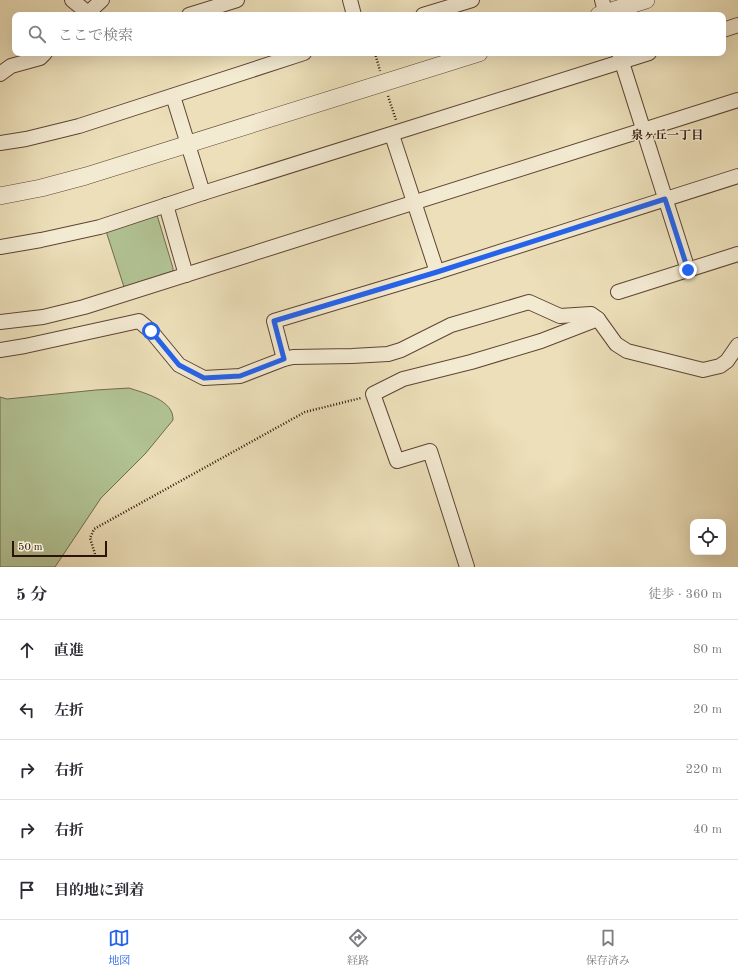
<!DOCTYPE html>
<html lang="ja">
<meta charset="utf-8">
<style>
:root{--surface:#fff;--page:#f7f7f7;--text:#2b2b33;--muted:#7c7c81;--line:#e1e1e2;--accent:#2563eb}
body{margin:0;font-family:"Old Standard TT","Noto Serif JP",serif;background:var(--page);color:var(--text)}
.controls{position:absolute;right:12px;bottom:12px;display:grid;overflow:hidden;border-radius:8px;box-shadow:0 4px 16px #0002}
.controls button{width:36px;height:36px;display:grid;place-items:center;padding:0;border:0;border-bottom:1px solid var(--line);background:var(--surface);color:var(--text);font:20px sans-serif}
.scale{position:absolute;left:12px;bottom:10px;width:95px;box-sizing:border-box;padding-left:4px;border:2px solid #2f1207;border-top:0;font-size:11px;line-height:14px;white-space:nowrap;color:#2f1207;-webkit-text-stroke:3px #f3ead2;paint-order:stroke}
.stop{position:absolute;width:12px;height:12px;margin:-9px;border:3px solid #2563eb;border-radius:50%;background:#fff}
.stop.end{background:#2563eb;border-color:#fff;box-shadow:0 1px 4px #0008}
.list{margin:0;padding:0;list-style:none}
h2{display:flex;justify-content:space-between;align-items:center;height:52px;margin:0;padding:0 16px;font-size:17px}
h2 small{font-size:13px;font-weight:400;color:var(--muted)}
.list li{display:grid;grid-template-columns:26px 1fr auto;gap:12px;align-items:center;box-sizing:border-box;height:60px;padding:0 16px;border-top:1px solid var(--line)}
.list b{display:block;font-size:15px;white-space:nowrap}
.list em{font-size:13px;font-style:normal;color:var(--muted)}
.icon{flex:none;width:22px;height:22px;fill:none;stroke:currentColor;stroke-width:2;stroke-linecap:round;stroke-linejoin:round}
.map{position:relative;flex:none;width:738px;height:567px;overflow:hidden}
.search{position:absolute;background:var(--surface);box-shadow:0 4px 16px #0002;left:12px;right:12px;top:12px;height:44px;display:flex;align-items:center;gap:10px;box-sizing:border-box;padding:0 14px;border-radius:8px;color:var(--muted);font-size:15px}
.sheet{height:352px;background:var(--surface)}
nav{display:flex;justify-content:space-around;align-items:center;box-sizing:border-box;height:56px;border-top:1px solid var(--line);background:var(--surface);font-size:11px;color:var(--muted)}
nav a{display:grid;justify-items:center;gap:2px}
nav .on{color:var(--accent)}
.map>svg:first-child{display:block}
.green{fill:#b2c394;stroke:#706a4e}
.lines{fill:none;stroke-linecap:round;stroke-linejoin:round}
.minor-casing{stroke:#5e4534;stroke-width:16}
.tertiary-casing{stroke:#5e4534;stroke-width:18}
.path{stroke:#2f1207;stroke-width:2.5;stroke-dasharray:1 2;stroke-linecap:butt}
.minor{stroke:#f3ead2;stroke-width:14}
.tertiary{stroke:#f3ead2;stroke-width:17}
.route{stroke:#2563eb;stroke-width:5}
.labels{text-anchor:middle;stroke-width:3;stroke-linejoin:round;paint-order:stroke}
.neighbourhood-label{font-size:12px;font-weight:bold;fill:#2f1207;stroke:#f3ead2}
</style>
<div class="map">
<svg width="738" height="567" viewBox="0 0 738 567">
<rect width="100%" height="100%" fill="#ecdfb9"/>
<filter id="stains"><feTurbulence type="fractalNoise" baseFrequency=".005" numOctaves="4"/><feColorMatrix values="0 0 0 0 .2 0 0 0 0 .09 0 0 0 0 .02 0 0 0 .5 -.17"/></filter>
<radialGradient id="worn" r=".72"><stop offset=".6" stop-color="#630" stop-opacity="0"/><stop offset="1" stop-color="#630" stop-opacity=".3"/></radialGradient>
<g class="green">
<path d="M157,215l16,53v3l-49,16 -18,-56z"/>
<path d="M129,388c15,5 45,12 44,32l-28,34 -44,44 -46,69h-55v-170l7,2 89,-9z"/>
</g>
<g class="lines">
<g class="minor-casing">
<g id="minor">
<path d="M72,0l16,13"/>
<path d="M350,0l4,15"/>
<path d="M602,0l4,15"/>
<path d="M86,15l16,-15"/>
<path d="M189,15l48,-15"/>
<path d="M423,15l49,-15"/>
<path d="M723,30l15,-5"/>
<path d="M619,53l69,217"/>
<path d="M0,74l11,-8 29,-8 5,-5"/>
<path d="M173,96l30,97"/>
<path d="M392,135l45,137"/>
<path d="M0,143l26,-4 53,-13 225,-73"/>
<path d="M166,205l20,70"/>
<path d="M0,247l41,-7 59,-13 103,-34 446,-140"/>
<path d="M618,292l120,-38"/>
<path d="M0,322l43,-5 41,-10 654,-207"/>
<path d="M0,350l25,-4 114,-25 12,10 28,34 25,13 36,-2 44,-17 9,-2 59,-1 36,-2 13,-4 50,-25 78,-23 31,14 31,-2 7,5 18,25 11,7 76,19 17,-4 7,-5 11,-16"/>
<path d="M284,359l-10,-38 163,-49 301,-96"/>
<path d="M467,567l-37,-116 -33,10 -24,-67 30,-15 68,-17 70,-21 57,-22"/>
</g>
</g>
<g class="tertiary-casing">
<g id="tertiary">
<path d="M599,15l47,-15"/>
<path d="M0,196l41,-8 45,-12 393,-123"/>
</g>
</g>
<g class="path">
<path d="M375,53l5,18"/>
<path d="M388,96l8,24"/>
<path d="M95,554l-5,-16 4,-9 211,-117 56,-14"/>
</g>
<use href="#minor" class="minor"/>
<use href="#tertiary" class="tertiary"/>
</g>
<g class="lines">
<path class="route" d="M151,331l28,34 25,13 36,-2 44,-17 -10,-38 163,-49 228,-73 23,71"/>
</g>
<g class="labels">
<g class="neighbourhood-label">
<text x="667" y="139">泉ヶ丘一丁目</text>
</g>
</g>
<rect width="100%" height="100%" filter="url(#stains)"/>
<rect width="100%" height="100%" fill="url(#worn)"/>
</svg>
<div class="controls">
<button><svg class="icon" aria-label="locate" viewBox="0 0 24 24"><circle cx="12" cy="12" r="6"/><path d="M12 2v4M12 18v4M2 12h4M18 12h4"/></svg></button>
</div>
<div class="scale">50 m</div>
<div class="stop" style="left:151px;top:331px"></div>
<div class="stop end" style="left:688px;top:270px"></div>
<div class="search"><svg class="icon" aria-label="search" viewBox="0 0 24 24"><circle cx="10" cy="10" r="6"/><path d="M15 15l6 6"/></svg>ここで検索</div>
</div>
<section class="sheet">
<h2>5 分<small>徒歩 · 360 m</small></h2>
<ul class="list">
<li><svg class="icon" aria-label="ahead" viewBox="0 0 24 24"><path d="M12 20V5M6 11l6-6 6 6"/></svg><div><b>直進</b></div><em>80 m</em></li>
<li><svg class="icon" aria-label="left" viewBox="0 0 24 24"><path d="M17 20v-9H6M10 6l-5 5 5 5"/></svg><div><b>左折</b></div><em>20 m</em></li>
<li><svg class="icon" aria-label="right" viewBox="0 0 24 24"><path d="M7 20v-9h11M14 6l5 5-5 5"/></svg><div><b>右折</b></div><em>220 m</em></li>
<li><svg class="icon" aria-label="right" viewBox="0 0 24 24"><path d="M7 20v-9h11M14 6l5 5-5 5"/></svg><div><b>右折</b></div><em>40 m</em></li>
<li><svg class="icon" aria-label="arrive" viewBox="0 0 24 24"><path d="M6 21V4h12l-3 4 3 4H6"/></svg><div><b>目的地に到着</b></div></li>
</ul>
</section>
<nav>
<a class="on"><svg class="icon" aria-label="map" viewBox="0 0 24 24"><path d="M3 6l6-2 6 2 6-2v14l-6 2-6-2-6 2zM9 4v14M15 6v14"/></svg>地図</a>
<a><svg class="icon" aria-label="directions" viewBox="0 0 24 24"><path d="M12 3l9 9-9 9-9-9zM9 14v-3h6M13 9l2 2-2 2"/></svg>経路</a>
<a><svg class="icon" aria-label="saved" viewBox="0 0 24 24"><path d="M7 4h10v16l-5-4-5 4z"/></svg>保存済み</a>
</nav>
